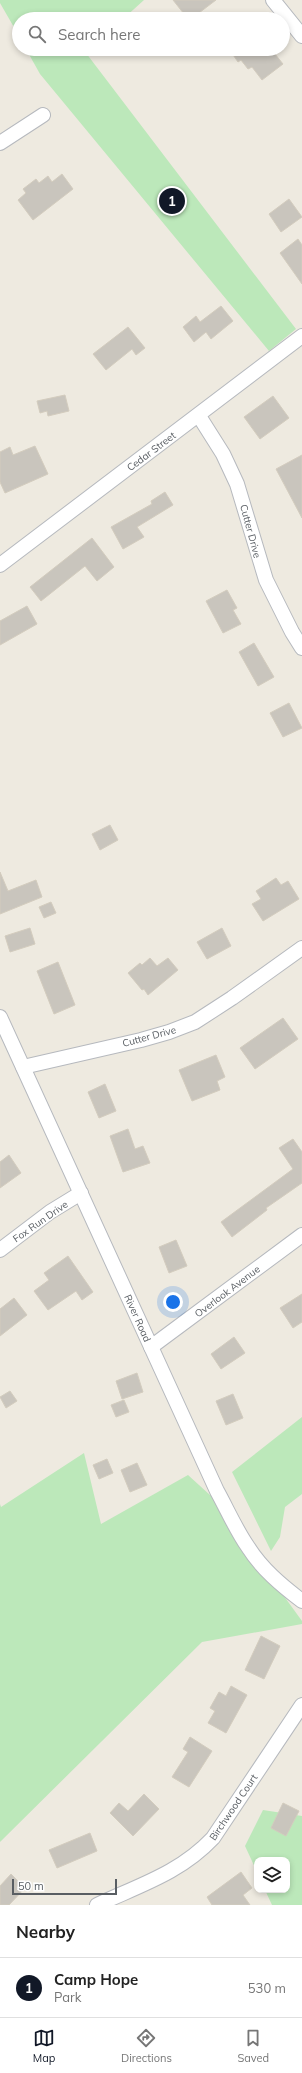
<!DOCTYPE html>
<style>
:root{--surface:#fff;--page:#f6f6f6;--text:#222;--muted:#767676;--line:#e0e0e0;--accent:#111827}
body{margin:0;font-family:Mulish,sans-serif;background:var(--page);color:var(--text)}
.controls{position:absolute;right:12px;bottom:12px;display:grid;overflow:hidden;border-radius:8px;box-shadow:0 2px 6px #0003}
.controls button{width:36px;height:36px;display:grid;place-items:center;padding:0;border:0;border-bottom:1px solid var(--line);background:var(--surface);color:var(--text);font:20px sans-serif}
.scale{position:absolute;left:12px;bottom:10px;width:105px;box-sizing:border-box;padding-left:4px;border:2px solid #595e63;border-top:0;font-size:11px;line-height:14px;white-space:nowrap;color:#595e63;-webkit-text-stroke:3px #fff;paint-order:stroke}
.you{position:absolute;left:173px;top:1302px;width:14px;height:14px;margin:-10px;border:3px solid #fff;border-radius:50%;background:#1a73e8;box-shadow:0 0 0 6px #1a73e833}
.badge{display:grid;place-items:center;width:26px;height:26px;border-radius:50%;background:var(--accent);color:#fff;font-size:13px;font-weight:700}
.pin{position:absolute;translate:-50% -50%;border:2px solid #fff;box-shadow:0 1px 4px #0006}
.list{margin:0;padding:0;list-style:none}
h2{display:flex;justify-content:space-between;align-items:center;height:52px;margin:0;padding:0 16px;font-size:17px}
h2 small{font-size:13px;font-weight:400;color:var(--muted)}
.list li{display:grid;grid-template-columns:26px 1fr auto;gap:12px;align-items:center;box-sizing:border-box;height:60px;padding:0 16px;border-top:1px solid var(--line)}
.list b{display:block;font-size:15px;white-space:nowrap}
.list p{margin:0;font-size:13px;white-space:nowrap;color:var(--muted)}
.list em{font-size:13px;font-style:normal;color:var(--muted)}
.icon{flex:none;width:22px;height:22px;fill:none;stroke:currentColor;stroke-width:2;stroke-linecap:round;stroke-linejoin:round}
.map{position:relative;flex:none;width:302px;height:1905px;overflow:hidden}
.search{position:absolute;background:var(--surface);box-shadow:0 2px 6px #0003;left:12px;right:12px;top:12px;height:44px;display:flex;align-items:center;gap:10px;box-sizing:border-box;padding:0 14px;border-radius:22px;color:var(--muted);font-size:15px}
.sheet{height:112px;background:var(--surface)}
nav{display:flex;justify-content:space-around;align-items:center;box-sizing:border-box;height:56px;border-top:1px solid var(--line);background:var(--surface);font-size:11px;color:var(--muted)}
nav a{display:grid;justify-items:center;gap:2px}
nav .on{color:var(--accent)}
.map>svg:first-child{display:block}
.green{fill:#bce8ba}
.building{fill:#c9c5bd;stroke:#d3ccbe}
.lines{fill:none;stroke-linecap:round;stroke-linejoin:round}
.minor-casing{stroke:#b6b9be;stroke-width:16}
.minor{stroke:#fff;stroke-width:14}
.labels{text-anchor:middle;stroke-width:3;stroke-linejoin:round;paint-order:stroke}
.street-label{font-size:10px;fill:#595e63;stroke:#fff}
</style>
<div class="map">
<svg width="302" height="1905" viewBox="0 0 302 1905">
<rect width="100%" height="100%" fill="#eeeae0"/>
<g class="green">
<path d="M0,0h144l-21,19h-104v17l-19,-33z"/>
<path d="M26,49h64l-4,4 210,276 -27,22 -229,-277z"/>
<path d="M302,1417v77l-17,13 -5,30 -9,14 -39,-79z"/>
<path d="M84,1453l17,71 87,-49 22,20 7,-4 48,79 37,51v3l-100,18 -202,200v-338l1,3z"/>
<path d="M263,1810l39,6v89h-30l-7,-15h22v-30h-30v12l-12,-26z"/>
</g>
<g class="building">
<path d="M173,0h43l-25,19h-3z"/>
<path d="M229,49h42l12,15 -21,16 -10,-13 -4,2 -7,-9 -3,2z"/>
<path d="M62,174l11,15 -40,31 -15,-20 8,-7 -3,-4 13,-10 3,4 9,-7 4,6z"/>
<path d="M289,199l13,18 -21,15 -12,-18z"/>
<path d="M298,239l4,6v39l-22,-31z"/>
<path d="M221,306l12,15 -22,18 -5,-7 -12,10 -11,-15 13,-11 4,6z"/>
<path d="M128,327l17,21 -9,7 -4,-6 -26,21 -13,-16z"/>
<path d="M65,395l4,16 -21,5 -1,-5 -7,2 -3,-12z"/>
<path d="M273,396l16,22 -29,21 -16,-22z"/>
<path d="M35,446l13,28 -43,19 -5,-11v-30l10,-5 3,8z"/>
<path d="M302,455v63l-26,-49z"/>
<path d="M165,492l8,13 -36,22 7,10 -21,12 -12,-22 41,-23 -1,-3z"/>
<path d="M92,538l22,29 -17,14 -12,-15 -44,35 -11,-14z"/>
<path d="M227,590l10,18 -4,2 8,14 -18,9 -17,-32z"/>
<path d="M27,606l10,18 -37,21v-24z"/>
<path d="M254,643l20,34 -16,9 -19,-34z"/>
<path d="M289,703l13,25 -19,9 -13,-24z"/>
<path d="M110,825l8,15 -18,10 -8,-16z"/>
<path d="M0,872l8,19 28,-11 6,17 -42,17z"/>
<path d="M276,878l5,7 7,-4 11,18 -36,22 -11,-17 9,-5 -5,-8z"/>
<path d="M51,902l5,11 -12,5 -5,-11z"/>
<path d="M30,928l5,16 -25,8 -5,-16z"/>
<path d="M222,928l9,18 -24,13 -10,-17z"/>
<path d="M150,958l7,8 11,-8 10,12 -30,25 -4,-6 -2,1 -14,-17 12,-10 2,2z"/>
<path d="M58,962l17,43 -21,9 -17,-43z"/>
<path d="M283,1018l15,21 -43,30 -15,-21z"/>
<path d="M216,1055l9,22 -8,4 3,9 -28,11 -13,-31z"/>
<path d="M105,1084l11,27 -17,7 -11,-26z"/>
<path d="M128,1129l7,20 8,-3 7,17 -27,9 -13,-36z"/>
<path d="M293,1139l9,13v31l-36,25 1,2 -35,27 -11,-15 72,-53 -14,-21z"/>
<path d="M9,1155l12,18 -21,15v-26z"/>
<path d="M176,1240l11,26 -18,7 -10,-26z"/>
<path d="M68,1256l25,36 -11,8 -6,-9 -28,19 -14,-19 15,-11 -5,-7z"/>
<path d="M302,1294v28l-9,6 -13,-20z"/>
<path d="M14,1298l13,17 -27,21v-27z"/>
<path d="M234,1337l11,16 -24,16 -10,-15z"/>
<path d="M137,1373l6,19 -21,7 -6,-18z"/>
<path d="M10,1391l7,10 -11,7 -6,-11z"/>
<path d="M233,1394l10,24 -17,7 -10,-24z"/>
<path d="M124,1400l5,12 -13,5 -5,-12z"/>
<path d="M107,1459l6,14 -14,6 -6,-14z"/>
<path d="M137,1463l10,22 -17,7 -9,-22z"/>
<path d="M261,1636l19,10 -16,33 -19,-9z"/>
<path d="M231,1686l16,9 -21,38 -18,-10 7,-12 -5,-3 9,-16 7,4z"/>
<path d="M190,1737l22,14 -23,36 -17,-10 16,-25 -5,-3z"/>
<path d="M144,1794l15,15 -26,27 -23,-23 9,-10 9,8z"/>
<path d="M283,1803l16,8 -13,25 -15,-8z"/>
<path d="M90,1833l7,18 -40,17 -8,-18z"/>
<path d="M241,1872l11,16 -9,7 7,10h-38l-5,-8z"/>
<path d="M11,1874l14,14 -16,17h-9v-19z"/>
</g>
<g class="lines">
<g class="minor-casing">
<g id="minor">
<path d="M273,0l29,36"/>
<path d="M0,143l43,-28"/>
<path d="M199,416l24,38 14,30 29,96 26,52 10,16"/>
<path d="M0,565l302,-229"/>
<path d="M0,1017l217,474c10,18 19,39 31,56 14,22 33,38 54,54"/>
<path d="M23,1067l118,-27 28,-8 26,-10 37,-24 70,-50"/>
<path d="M0,1250l50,-38 31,-19"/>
<path d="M151,1347l151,-112"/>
<path d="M97,1905c43,-20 83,-32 116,-67l89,-133"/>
</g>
</g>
<use href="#minor" class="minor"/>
</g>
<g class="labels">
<g class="street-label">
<text transform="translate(151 451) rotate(-37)" y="4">Cedar Street</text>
<text transform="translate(251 531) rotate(75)" y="4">Cutter Drive</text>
<text transform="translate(149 1036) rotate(-15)" y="4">Cutter Drive</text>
<text transform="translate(40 1221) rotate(-35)" y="4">Fox Run Drive</text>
<text transform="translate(227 1291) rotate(-37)" y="4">Overlook Avenue</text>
<text transform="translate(138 1318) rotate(66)" y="4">River Road</text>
<text transform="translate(233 1807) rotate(-56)" y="4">Birchwood Court</text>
</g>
</g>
</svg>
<div class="controls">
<button><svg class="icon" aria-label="layers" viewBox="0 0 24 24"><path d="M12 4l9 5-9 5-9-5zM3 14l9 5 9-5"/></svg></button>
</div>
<div class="scale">50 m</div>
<div class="you"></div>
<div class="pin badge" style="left:172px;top:201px">1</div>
<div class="search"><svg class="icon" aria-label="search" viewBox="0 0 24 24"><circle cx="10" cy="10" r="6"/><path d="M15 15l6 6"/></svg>Search here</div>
</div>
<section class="sheet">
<h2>Nearby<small></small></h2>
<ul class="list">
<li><span class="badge">1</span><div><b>Camp Hope</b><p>Park</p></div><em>530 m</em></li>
</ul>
</section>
<nav>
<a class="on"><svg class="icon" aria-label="map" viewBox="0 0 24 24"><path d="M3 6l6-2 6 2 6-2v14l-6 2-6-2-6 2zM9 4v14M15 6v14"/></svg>Map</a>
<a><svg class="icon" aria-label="directions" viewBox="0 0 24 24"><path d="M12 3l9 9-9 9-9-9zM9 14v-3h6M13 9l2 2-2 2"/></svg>Directions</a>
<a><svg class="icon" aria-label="saved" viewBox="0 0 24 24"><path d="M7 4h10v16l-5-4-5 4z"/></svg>Saved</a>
</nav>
